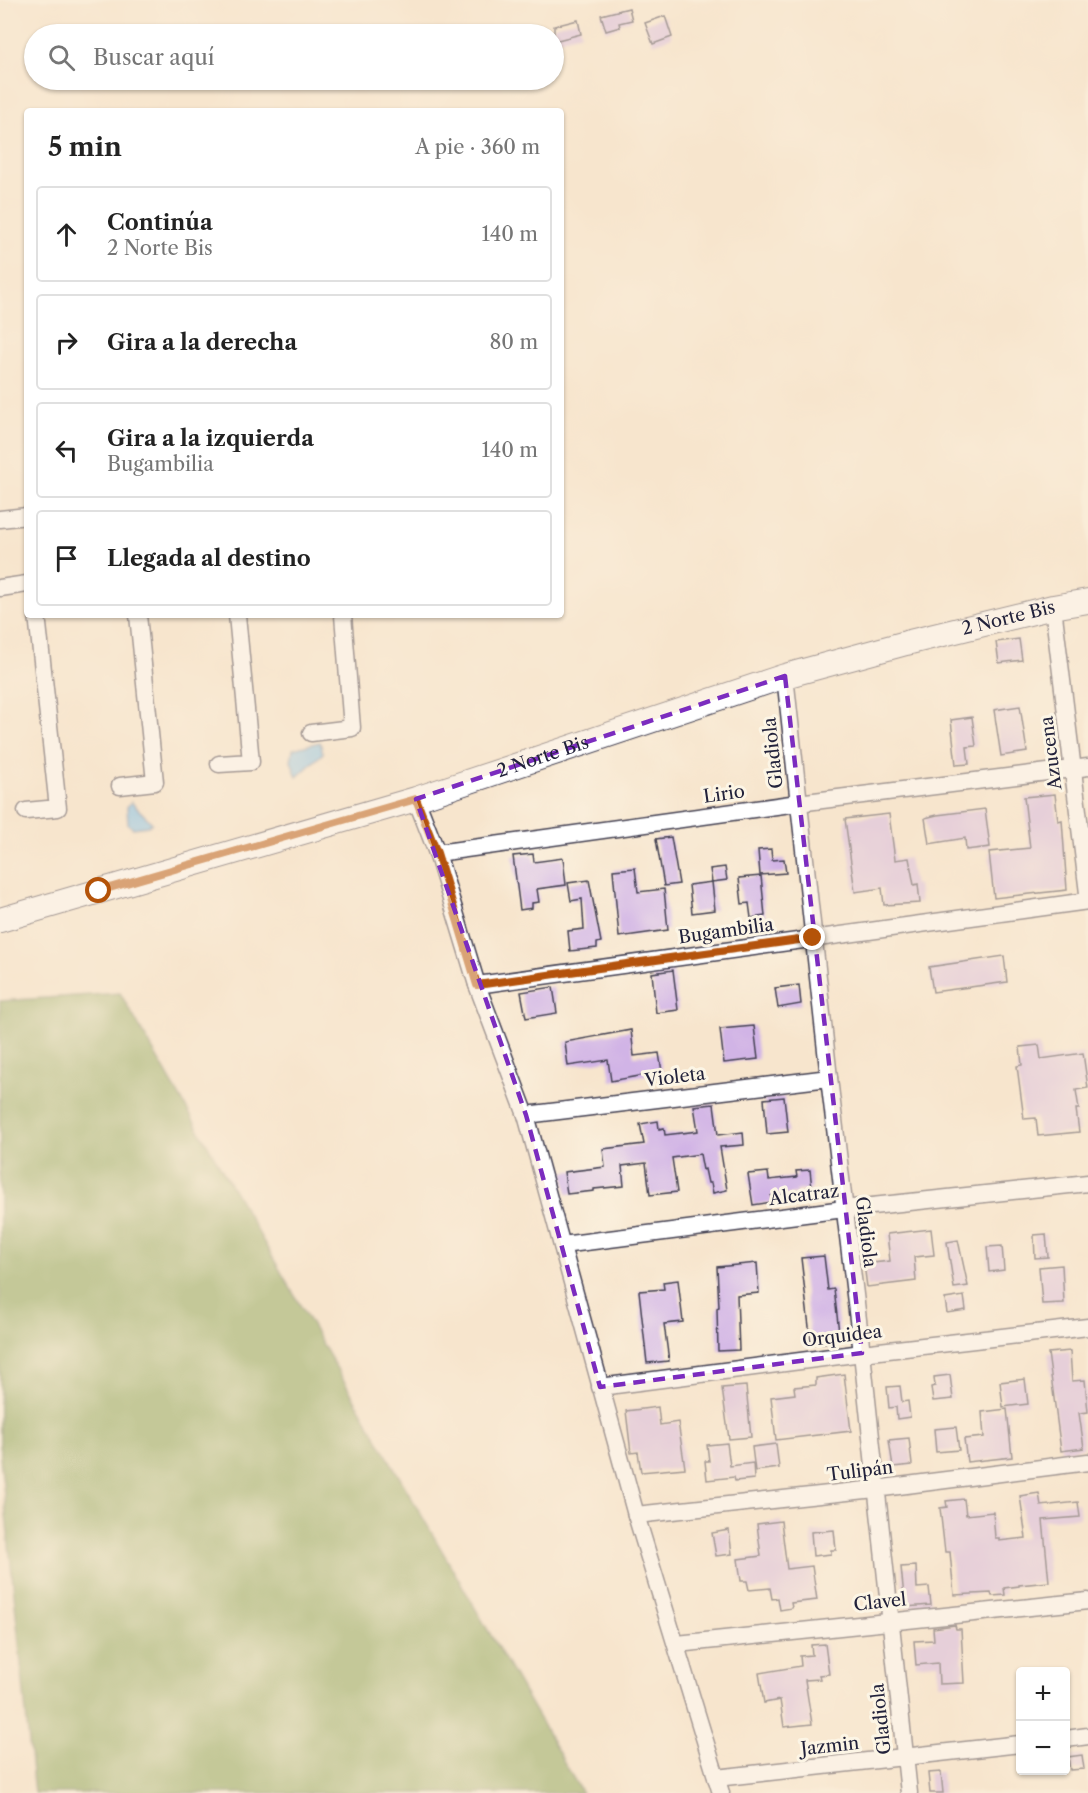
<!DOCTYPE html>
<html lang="es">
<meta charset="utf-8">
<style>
:root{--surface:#fff;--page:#f2f2f2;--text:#222;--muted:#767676;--line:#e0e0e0}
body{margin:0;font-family:"Libre Caslon Text",serif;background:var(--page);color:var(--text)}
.controls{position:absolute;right:18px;bottom:18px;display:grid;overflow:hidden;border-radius:6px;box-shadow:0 2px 4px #0004}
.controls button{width:54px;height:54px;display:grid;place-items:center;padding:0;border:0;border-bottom:2px solid var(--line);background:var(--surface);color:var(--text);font:30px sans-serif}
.stop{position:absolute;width:18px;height:18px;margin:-14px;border:4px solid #b45309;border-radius:50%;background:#fff}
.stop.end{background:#b45309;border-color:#fff;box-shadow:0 2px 6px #0008}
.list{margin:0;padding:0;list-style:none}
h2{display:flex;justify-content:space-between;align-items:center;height:78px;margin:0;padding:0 24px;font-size:26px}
h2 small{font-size:20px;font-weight:400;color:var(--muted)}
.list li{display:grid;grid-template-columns:39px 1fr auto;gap:18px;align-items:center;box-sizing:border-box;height:96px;margin:0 12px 12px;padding:0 12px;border:2px solid var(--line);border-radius:6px}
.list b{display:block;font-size:22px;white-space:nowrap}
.list p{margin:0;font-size:20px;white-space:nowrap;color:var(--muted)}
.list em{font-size:20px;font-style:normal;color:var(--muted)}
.icon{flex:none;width:33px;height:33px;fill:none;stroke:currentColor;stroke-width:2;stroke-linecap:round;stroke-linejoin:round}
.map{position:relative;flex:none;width:1088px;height:1793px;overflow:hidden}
.search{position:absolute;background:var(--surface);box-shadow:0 2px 4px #0004;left:24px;top:24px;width:540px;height:66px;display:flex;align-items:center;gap:15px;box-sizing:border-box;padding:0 21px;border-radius:33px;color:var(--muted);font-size:22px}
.panel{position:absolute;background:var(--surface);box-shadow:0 2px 4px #0004;left:24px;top:108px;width:540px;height:510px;border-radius:6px}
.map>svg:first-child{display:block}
.forest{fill:#86a559;stroke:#54644a;stroke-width:1.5}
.water{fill:#76beee;stroke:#4c7094;stroke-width:1.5}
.building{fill:#d1b4e6}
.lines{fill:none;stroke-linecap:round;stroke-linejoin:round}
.street-casing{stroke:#423f51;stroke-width:19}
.secondary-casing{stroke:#423f51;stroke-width:26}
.street{stroke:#fff;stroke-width:16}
.secondary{stroke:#fff;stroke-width:24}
.route{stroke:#b45309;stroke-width:8}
.marked{fill:none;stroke:#7b2cbf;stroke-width:4.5;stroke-dasharray:12 8;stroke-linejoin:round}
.labels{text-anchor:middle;stroke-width:6;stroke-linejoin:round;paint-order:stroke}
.street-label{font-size:18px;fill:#22223b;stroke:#fcf5e5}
</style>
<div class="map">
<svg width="1088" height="1793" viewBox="0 0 1088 1793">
<rect width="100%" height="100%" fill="#fcf5e5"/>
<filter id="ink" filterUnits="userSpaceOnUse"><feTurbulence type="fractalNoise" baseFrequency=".0167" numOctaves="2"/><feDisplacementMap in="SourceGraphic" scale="12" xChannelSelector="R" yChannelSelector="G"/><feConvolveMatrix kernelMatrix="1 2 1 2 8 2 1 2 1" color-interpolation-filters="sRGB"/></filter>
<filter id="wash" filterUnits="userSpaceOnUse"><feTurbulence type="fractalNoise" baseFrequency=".008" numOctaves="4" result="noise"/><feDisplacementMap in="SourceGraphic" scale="24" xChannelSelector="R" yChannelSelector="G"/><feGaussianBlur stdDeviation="1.35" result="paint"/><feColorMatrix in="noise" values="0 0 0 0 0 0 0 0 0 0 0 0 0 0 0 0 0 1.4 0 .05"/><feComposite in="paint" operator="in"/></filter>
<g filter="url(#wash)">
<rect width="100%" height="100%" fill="#f7e5cd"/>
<path class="forest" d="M120,993l462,800h-548l-34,-338v-454z"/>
<g class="water">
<path d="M320,742l3,11 -26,24 -6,-16 2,-12z"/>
<path d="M131,802l21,21 -4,3 -15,2 -5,-4 -1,-17z"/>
</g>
<g id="blocks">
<g class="building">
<path d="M629,8l3,12 -13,3 1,4 -14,4 -5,-16z"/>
<path d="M665,16l7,21 -19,7 -8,-21z"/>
<path d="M578,20l3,14 -27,7v-15z"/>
<path d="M1019,639l3,21 -23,3 -3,-21z"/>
<path d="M1020,706l7,46 -26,4 -7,-46z"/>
<path d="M972,717l4,29 -9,1 2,17 -13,1 -5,-45z"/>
<path d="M1055,794l3,27 4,-1 5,70 -73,8 -5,-46 41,-4 -6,-51z"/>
<path d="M985,809l5,38 -24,3 -1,-12 -36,6 -4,-26 12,-3z"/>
<path d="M889,814l6,46 14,-2 5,27 4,-1 2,19 -36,2 -2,-17 -27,4 -10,-73z"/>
<path d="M671,837l8,47 -15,2 -8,-47z"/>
<path d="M771,849l1,11 12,-1 2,14 -26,2 -2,-25z"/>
<path d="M533,854l1,8 29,-4 3,27 -29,4 2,13 -7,1v5l-12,2 -7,-54z"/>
<path d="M725,867l2,13 -15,2 -2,-13z"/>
<path d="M635,868l3,24 26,-3 4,41 -49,7 -6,-67z"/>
<path d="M761,876l4,40 -14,2 -2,-15 -7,1 -3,-26z"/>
<path d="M589,880l12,62 -4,1v5l-27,3 -2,-20 16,-2 -2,-30 -11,2 -3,-18z"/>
<path d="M712,882l3,28 -23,3 -3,-28z"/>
<path d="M1004,956l3,26 -74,10 -4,-25z"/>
<path d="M673,970l5,40 -22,3 -4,-40z"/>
<path d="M799,985l2,19 -23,4 -3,-20z"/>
<path d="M553,987l4,26 -31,5 -5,-26z"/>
<path d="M754,1026l4,33 -34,4 -4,-34z"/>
<path d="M631,1030l3,26 25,-3 3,19 -51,9 -3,-21 -40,6 -3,-24z"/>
<path d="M1039,1045l2,14 42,-6 5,35 -12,2 3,19h-3l3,23 -41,4 -2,-18 -12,1 -7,-53 5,-1 -2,-18z"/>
<path d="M784,1097l4,35 -21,2 -3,-35z"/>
<path d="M714,1104l4,31 25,-3 1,13 -24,2 7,43 -14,3 -2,-10h-3l-3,-14 -2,1 -3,-16 -28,4 5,34 -27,3 -4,-32 -24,3 2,20 -30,3v2l-27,3 -3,-22 41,-5 -2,-18 41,-5 -4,-20 18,-3 1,8 5,-1 1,7 33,-4 -4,-25z"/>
<path d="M810,1170l2,19 -16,2 1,3 -26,2 1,6 -19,3 -5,-31 20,-2 1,8 28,-3 -1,-6z"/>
<path d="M931,1229l3,26 -20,2 2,24 -49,6 -3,-23 26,-3 -3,-27z"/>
<path d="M1046,1234l2,23 -13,1 -1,-23z"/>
<path d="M958,1240l10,46 -14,2 -7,-46z"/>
<path d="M1002,1246l2,24 -15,2 -2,-25z"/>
<path d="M824,1256l4,34 6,-1 6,52 -29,3 -10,-86z"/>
<path d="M757,1263l2,30 -22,2 2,55 -21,1 -1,-43 2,-1 -2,-40z"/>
<path d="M1062,1265l2,38 -22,1 -3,-37z"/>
<path d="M678,1280l5,42 -19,2 5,37 -22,2 -8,-72 25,-2 -1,-7z"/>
<path d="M964,1296l2,14 -19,3 -2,-14z"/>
<path d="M1070,1351l2,30 13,-1 3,32 -9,1 5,35 -23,3 -13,-98z"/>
<path d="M844,1374l7,57 -75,9 -5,-43 24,-3 -1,-7 22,-2v-7z"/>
<path d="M950,1375l3,24 -20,2 -2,-14 4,-1 -1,-9z"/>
<path d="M1025,1379l3,25 -25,3 -3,-25z"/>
<path d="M746,1386l5,51 -22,2 -7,-51z"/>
<path d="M900,1386l2,16 6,-1 2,16 -13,2 -1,-12 -7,1 -2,-21z"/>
<path d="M658,1407l2,18 18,-3 7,46 -44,4 -3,-20 -7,1 -5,-42z"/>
<path d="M1007,1409l5,48 -45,5 -3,-23 20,-2 -2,-25z"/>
<path d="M956,1427l3,23 -23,2 -2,-23z"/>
<path d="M909,1438l3,27 -19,2 -4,-27z"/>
<path d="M727,1443l3,23 23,-3 1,16 -19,2 -1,-4 -27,3 -2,-19h4l-2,-16z"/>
<path d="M776,1444l3,24 -24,3 -3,-24z"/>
<path d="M1039,1493l2,13 37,-4 2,15 -37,3 6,62 -30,3v1l-15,2 1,7 -13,1 -1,-3 -37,2 -4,-43h-5l-5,-44 7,-1 -1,-6 18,-2 2,16 27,-3 2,26h4v3l27,-3 -6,-42z"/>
<path d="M781,1521l6,48 25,-3 5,34 -26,3 1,5 -12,2 -2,-12 -6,1 -2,-11 -21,2 -2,-9h-6l-3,-22 23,-3 -4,-32z"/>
<path d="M729,1530l3,24 -16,2 -4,-23z"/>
<path d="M834,1530l2,20h-5v4l-18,2 -2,-24z"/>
<path d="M916,1566l1,22 12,-1 2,18 -26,2 -4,-40z"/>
<path d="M955,1625l1,4h5l3,54 -25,1 -1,-21 -22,2 -2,-24 20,-1 -1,-12z"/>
<path d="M825,1644l4,30 -10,1 1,4 -15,1 7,44 -28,3 -4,-27 -16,3 -5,-30 42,-7 -1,-10 12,-1 -1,-10z"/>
<path d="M1082,1755l2,14 -14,1 -2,-13z"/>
<path d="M941,1772l2,21h-13l-2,-20z"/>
</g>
</g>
</g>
<g filter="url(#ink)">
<use href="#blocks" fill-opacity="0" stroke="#423f51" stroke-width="1.5"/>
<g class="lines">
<g class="street-casing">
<g id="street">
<path d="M0,519l27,-3"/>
<path d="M0,588l27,-4"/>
<path d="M1053,607l35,286"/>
<path d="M785,676l44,402 33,275 47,440"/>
<path d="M311,733l41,-5 -9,-113"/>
<path d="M219,764l32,-2 -14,-147"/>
<path d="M120,786l35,-4 -17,-167"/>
<path d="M416,799l21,54 40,132 49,130 110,400 85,278"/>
<path d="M26,811l32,-3 -21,-193"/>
<path d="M437,853l361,-50 290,-36"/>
<path d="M477,985l611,-84"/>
<path d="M526,1115l303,-37"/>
<path d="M562,1245l282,-36 244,-26"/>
<path d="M600,1387l262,-34 226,-26"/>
<path d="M636,1515l239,-26 213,-27"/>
<path d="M677,1644l411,-43"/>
<path d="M1066,1739l22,-3"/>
<path d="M716,1778l304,-34"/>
</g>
</g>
<g class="secondary-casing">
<g id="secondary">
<path id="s1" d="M0,920l416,-121 369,-123 121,-33 147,-36 35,-6"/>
</g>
</g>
<use href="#street" class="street"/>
<use href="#secondary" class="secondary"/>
</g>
</g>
<g class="lines" filter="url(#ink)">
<path class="route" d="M99,891l317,-92 21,54 40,132 336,-47"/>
</g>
<path d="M0 0H1088V1793H0ZM785,676l77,677 -262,34 -74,-272 -110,-316z" fill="#f7e5cd" fill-opacity=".55" fill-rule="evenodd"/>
<path class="marked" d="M785,676l77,677 -262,34 -74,-272 -110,-316z"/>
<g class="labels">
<g class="street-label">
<text dy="6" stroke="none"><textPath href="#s1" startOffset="1053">2 Norte Bis</textPath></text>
<text transform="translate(773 753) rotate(-96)" y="6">Gladiola</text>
<text transform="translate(1051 753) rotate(-97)" y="6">Azucena</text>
<text dy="6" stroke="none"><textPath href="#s1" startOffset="567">2 Norte Bis</textPath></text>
<text transform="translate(724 794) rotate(-8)" y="6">Lirio</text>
<text transform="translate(726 931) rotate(-8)" y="6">Bugambilia</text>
<text transform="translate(675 1077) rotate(-7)" y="6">Violeta</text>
<text transform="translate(804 1195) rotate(-7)" y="6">Alcatraz</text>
<text transform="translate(866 1232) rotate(83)" y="6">Gladiola</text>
<text transform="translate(842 1336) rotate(-7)" y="6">Orquidea</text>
<text transform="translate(860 1471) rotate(-7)" y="6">Tulipán</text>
<text transform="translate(880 1602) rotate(-6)" y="6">Clavel</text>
<text transform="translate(881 1719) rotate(-96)" y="6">Gladiola</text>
<text transform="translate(830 1746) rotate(-6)" y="6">Jazmin</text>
</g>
</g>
</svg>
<div class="controls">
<button>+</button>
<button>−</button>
</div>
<div class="stop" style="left:99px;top:891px"></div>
<div class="stop end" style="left:813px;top:938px"></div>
<div class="search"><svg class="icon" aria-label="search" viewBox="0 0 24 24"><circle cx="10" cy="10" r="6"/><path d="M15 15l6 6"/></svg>Buscar aquí</div>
<section class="panel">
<h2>5 min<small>A pie · 360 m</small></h2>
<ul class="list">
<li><svg class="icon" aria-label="ahead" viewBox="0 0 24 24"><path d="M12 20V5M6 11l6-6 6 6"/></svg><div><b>Continúa</b><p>2 Norte Bis</p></div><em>140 m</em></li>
<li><svg class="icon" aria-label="right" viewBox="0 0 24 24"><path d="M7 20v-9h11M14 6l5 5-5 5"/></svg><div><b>Gira a la derecha</b></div><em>80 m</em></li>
<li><svg class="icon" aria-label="left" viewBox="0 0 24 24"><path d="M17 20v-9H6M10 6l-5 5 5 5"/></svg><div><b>Gira a la izquierda</b><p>Bugambilia</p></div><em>140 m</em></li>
<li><svg class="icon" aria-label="arrive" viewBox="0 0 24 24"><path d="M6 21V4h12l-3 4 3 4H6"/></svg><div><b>Llegada al destino</b></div></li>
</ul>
</section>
</div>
